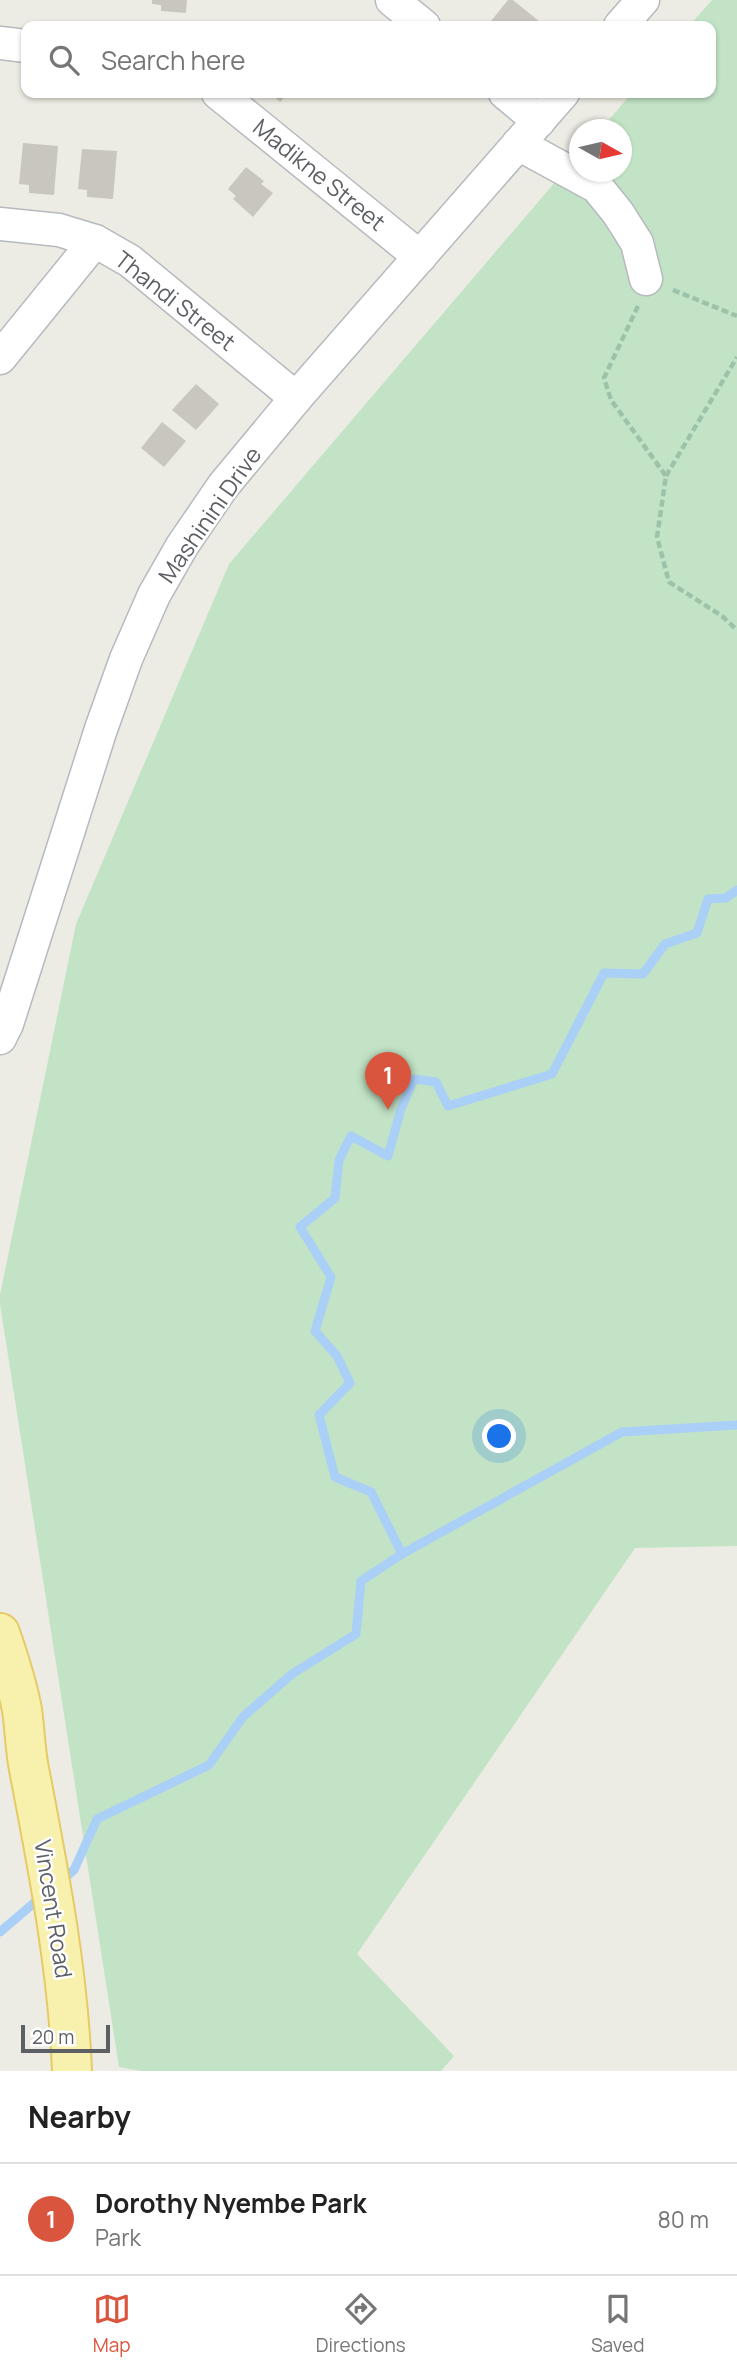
<!DOCTYPE html>
<style>
:root{--surface:#fff;--page:#f2f2f2;--text:#222;--muted:#767676;--line:#e0e0e0;--accent:#da553d}
body{margin:0;font-family:Manrope,sans-serif;background:var(--page);color:var(--text)}
.compass{position:absolute;left:569px;top:119px;width:63px;height:63px;border-radius:50%;background:var(--surface);box-shadow:0 2px 5px #0004;rotate:98deg}
.scale{position:absolute;left:21px;bottom:18px;width:89px;box-sizing:border-box;padding-left:7px;border:4px solid #5c5f63;border-top:0;font-size:19px;line-height:24px;white-space:nowrap;color:#5c5f63;-webkit-text-stroke:5px #fff;paint-order:stroke}
.you{position:absolute;left:500px;top:1437px;width:24px;height:24px;margin:-18px;border:5px solid #fff;border-radius:50%;background:#1a73e8;box-shadow:0 0 0 10px #1a73e833}
.badge{display:grid;place-items:center;width:46px;height:46px;border-radius:50%;background:var(--accent);color:#fff;font-size:23px;font-weight:700}
.pin{position:absolute;translate:-50% -58px;filter:drop-shadow(0 2px 4px #0008)}
.pin::after{content:'';position:absolute;top:37px;width:24px;height:21px;background:inherit;clip-path:polygon(0 0,100% 0,50% 100%)}
.list{margin:0;padding:0;list-style:none}
h2{display:flex;justify-content:space-between;align-items:center;height:91px;margin:0;padding:0 28px;font-size:30px}
h2 small{font-size:23px;font-weight:400;color:var(--muted)}
.list li{display:grid;grid-template-columns:46px 1fr auto;gap:21px;align-items:center;box-sizing:border-box;height:112px;padding:0 28px;border-top:2px solid var(--line)}
.list b{display:block;font-size:26px;white-space:nowrap}
.list p{margin:0;font-size:23px;white-space:nowrap;color:var(--muted)}
.list em{font-size:23px;font-style:normal;color:var(--muted)}
.icon{flex:none;width:38px;height:38px;fill:none;stroke:currentColor;stroke-width:2;stroke-linecap:round;stroke-linejoin:round}
.map{position:relative;flex:none;width:737px;height:2071px;overflow:hidden}
.search{position:absolute;background:var(--surface);box-shadow:0 2px 5px #0004;left:21px;right:21px;top:21px;height:77px;display:flex;align-items:center;gap:18px;box-sizing:border-box;padding:0 24px;border-radius:14px;color:var(--muted);font-size:26px}
.sheet{height:203px;background:var(--surface)}
nav{display:flex;justify-content:space-around;align-items:center;box-sizing:border-box;height:98px;border-top:2px solid var(--line);background:var(--surface);font-size:19px;color:var(--muted)}
nav a{display:grid;justify-items:center;gap:4px}
nav .on{color:var(--accent)}
.map>svg:first-child{display:block}
.green{fill:#c2e3c5}
.lines{fill:none;stroke-linecap:round;stroke-linejoin:round}
.stream{stroke:#aad0f7;stroke-width:9}
.building{fill:#c9c6c0}
.minor-casing{stroke:#b6b9bd;stroke-width:35}
.major-casing{stroke:#e5ca65;stroke-width:42}
.path{stroke:#9cc3aa;stroke-width:4.5;stroke-dasharray:7 3.5;stroke-linecap:butt}
.minor{stroke:#fff;stroke-width:32}
.major{stroke:#f8f1ae;stroke-width:38}
.labels{text-anchor:middle;stroke-width:5;stroke-linejoin:round;paint-order:stroke}
.street-label{font-size:23px;fill:#5c5f63;stroke:#fff}
</style>
<div class="map">
<svg width="737" height="2071" viewBox="0 0 737 2071">
<rect width="100%" height="100%" fill="#edece4"/>
<path class="green" d="M712,0h25v1546l-102,2 -278,406 97,102 -13,15h-300l-22,-4 -119,-763v-9l76,-371 153,-360 350,-410 1,18h42v-42l-21,-1 31,-36h79v-67h-22z"/>
<g class="lines">
<g class="stream">
<path d="M402,1554l-31,-62 -36,-15 -16,-62 31,-32 -13,-27 -22,-25 16,-54 -31,-50 35,-29 4,-38 12,-24 37,20 13,-47 13,-30 22,3 12,24 104,-32 52,-101 39,1 22,-30 32,-11 11,-34 18,-1 11,-8"/>
<path d="M60,1882l14,-12 23,-51 112,-54 34,-48 49,-43 64,-40 5,-53 41,-27 220,-122 115,-7"/>
<path d="M0,1932l41,-35"/>
</g>
</g>
<g class="building">
<path d="M152,0h35l-1,13 -25,-2v-6l-9,-1z"/>
<path d="M508,0h5l32,26h-58z"/>
<path d="M270,93h18l-8,9z"/>
<path d="M23,143l35,3 -4,49 -25,-2v-8l-10,-1z"/>
<path d="M82,149l35,2 -4,48 -26,-2v-7l-9,-1z"/>
<path d="M246,167l18,14 -3,3 12,9 -20,24 -20,-18 3,-3 -8,-7z"/>
<path d="M196,384l23,20 -23,26 -24,-20z"/>
<path d="M162,422l24,19 -22,26 -23,-19z"/>
</g>
<g class="lines">
<g class="minor-casing">
<g id="minor">
<path d="M392,0l32,26"/>
<path d="M620,26l23,-26"/>
<path d="M0,43l26,3"/>
<path d="M218,93l202,164"/>
<path d="M505,93l34,28"/>
<path d="M518,144l79,43 21,26 19,30 9,36"/>
<path d="M0,224l59,6 36,11 35,20 166,137"/>
<path d="M0,358l95,-117"/>
<path d="M0,1038l7,-14 94,-295 25,-70 28,-64 28,-49 41,-60 73,-88 267,-305"/>
</g>
</g>
<g class="major-casing">
<path id="major" d="M0,1633c9,26 17,50 22,77 3,20 3,39 7,59 19,99 39,200 43,302"/>
</g>
<g class="path">
<path d="M673,290l64,26"/>
<path d="M638,306l-34,72 7,22 55,76 -9,61 12,45 53,34 15,14"/>
<path d="M666,476l71,-119"/>
</g>
<use href="#minor" class="minor"/>
<use href="#major" class="major"/>
</g>
<g class="labels">
<g class="street-label">
<text transform="translate(319 175) rotate(39)" y="8">Madikne Street</text>
<text transform="translate(175 301) rotate(38)" y="8">Thandi Street</text>
<text transform="translate(210 515) rotate(-55)" y="8">Mashinini Drive</text>
<text transform="translate(53 1909) rotate(81)" y="8">Vincent Road</text>
</g>
</g>
</svg>
<svg class="compass" viewBox="-18 -18 36 36"><path d="M0-13l5 13h-10z" fill="#e53935"/><path d="M0 13l5-13h-10z" fill="#767676"/></svg>
<div class="scale">20 m</div>
<div class="you"></div>
<div class="pin badge" style="left:388px;top:1110px">1</div>
<div class="search"><svg class="icon" aria-label="search" viewBox="0 0 24 24"><circle cx="10" cy="10" r="6"/><path d="M15 15l6 6"/></svg>Search here</div>
</div>
<section class="sheet">
<h2>Nearby<small></small></h2>
<ul class="list">
<li><span class="badge">1</span><div><b>Dorothy Nyembe Park</b><p>Park</p></div><em>80 m</em></li>
</ul>
</section>
<nav>
<a class="on"><svg class="icon" aria-label="map" viewBox="0 0 24 24"><path d="M3 6l6-2 6 2 6-2v14l-6 2-6-2-6 2zM9 4v14M15 6v14"/></svg>Map</a>
<a><svg class="icon" aria-label="directions" viewBox="0 0 24 24"><path d="M12 3l9 9-9 9-9-9zM9 14v-3h6M13 9l2 2-2 2"/></svg>Directions</a>
<a><svg class="icon" aria-label="saved" viewBox="0 0 24 24"><path d="M7 4h10v16l-5-4-5 4z"/></svg>Saved</a>
</nav>
